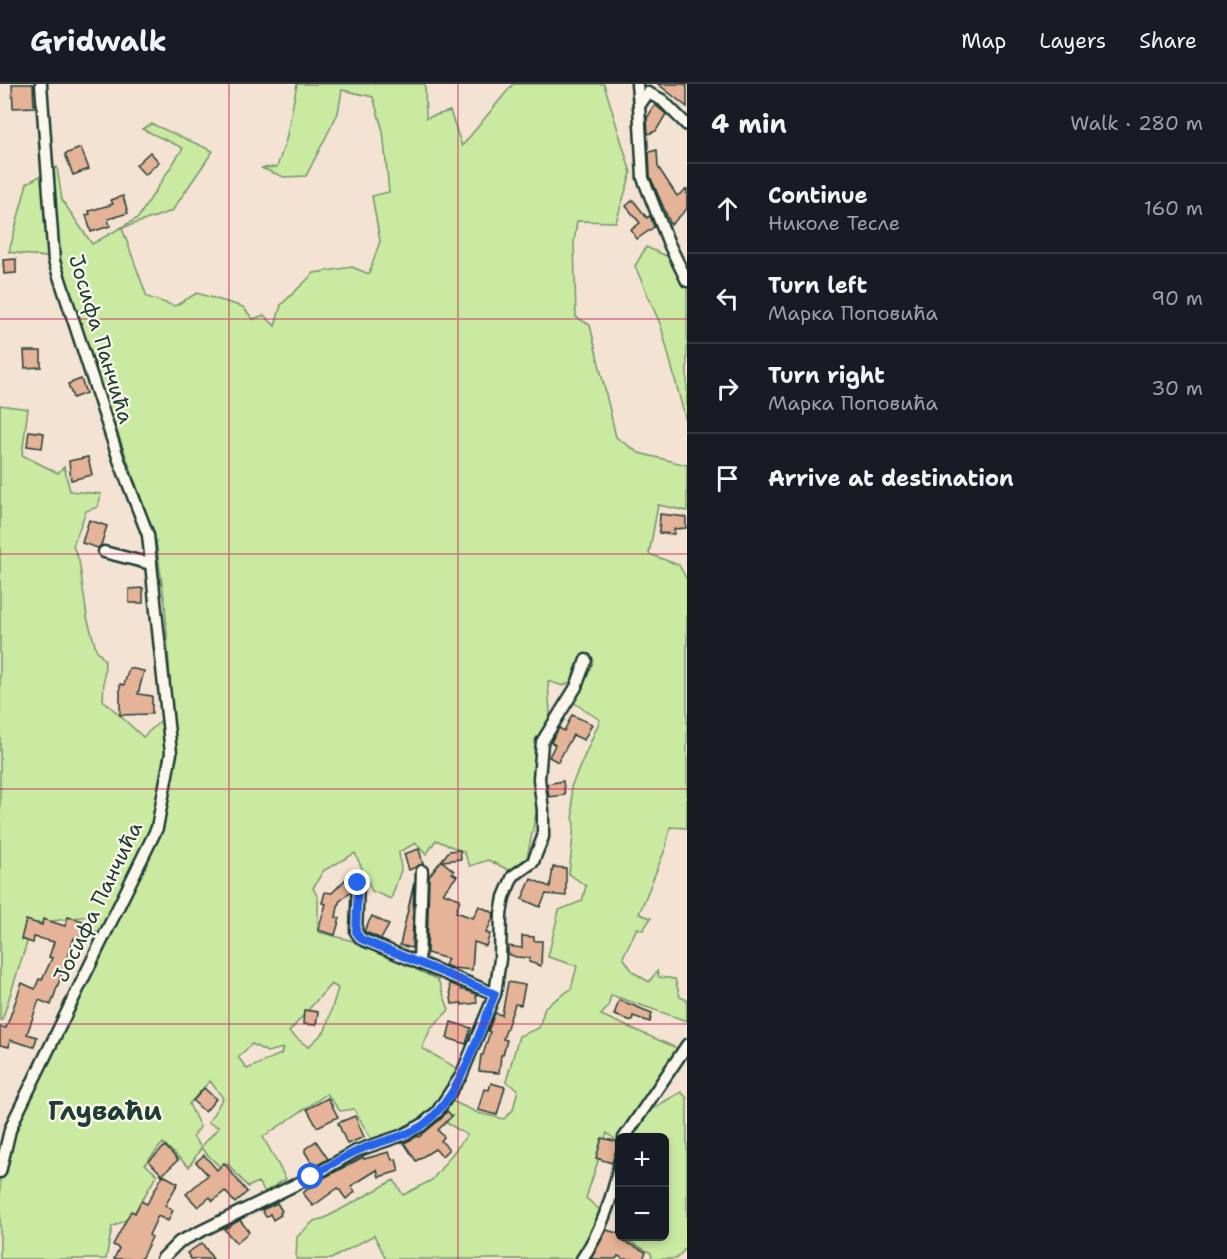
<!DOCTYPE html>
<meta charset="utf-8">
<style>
:root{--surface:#171b24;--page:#242831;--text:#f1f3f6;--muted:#9ea1a6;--line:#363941}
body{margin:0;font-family:"Shantell Sans",sans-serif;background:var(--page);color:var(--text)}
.controls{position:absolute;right:18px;bottom:18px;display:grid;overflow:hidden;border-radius:9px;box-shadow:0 3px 9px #0003}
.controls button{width:54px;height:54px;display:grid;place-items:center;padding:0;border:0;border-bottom:2px solid var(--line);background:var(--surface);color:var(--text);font:30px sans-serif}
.stop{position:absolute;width:18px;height:18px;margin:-14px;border:4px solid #2563eb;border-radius:50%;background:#fff}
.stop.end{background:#2563eb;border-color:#fff;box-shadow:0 2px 6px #0008}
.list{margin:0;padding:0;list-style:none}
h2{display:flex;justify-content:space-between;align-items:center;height:78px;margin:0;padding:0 24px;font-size:26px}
h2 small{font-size:20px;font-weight:400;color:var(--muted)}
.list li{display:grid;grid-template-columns:39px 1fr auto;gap:18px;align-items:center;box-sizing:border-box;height:90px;padding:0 24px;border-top:2px solid var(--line)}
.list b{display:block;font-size:22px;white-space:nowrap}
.list p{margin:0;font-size:20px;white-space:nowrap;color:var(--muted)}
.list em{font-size:20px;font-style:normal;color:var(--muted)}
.icon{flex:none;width:33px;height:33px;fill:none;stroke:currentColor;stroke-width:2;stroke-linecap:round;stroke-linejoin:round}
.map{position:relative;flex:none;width:687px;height:1175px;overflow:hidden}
header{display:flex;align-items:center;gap:36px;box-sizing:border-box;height:84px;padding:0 30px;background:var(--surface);border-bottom:2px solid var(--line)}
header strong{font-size:28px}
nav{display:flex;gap:33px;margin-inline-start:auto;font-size:21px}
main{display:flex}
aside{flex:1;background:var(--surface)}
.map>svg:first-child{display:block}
.green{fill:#caeaa2;stroke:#74946b;stroke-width:1.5;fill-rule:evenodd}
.building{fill:#e5b397;stroke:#1f3d34;stroke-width:1.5}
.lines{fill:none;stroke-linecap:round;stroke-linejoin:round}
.minor-casing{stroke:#1f3d34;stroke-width:15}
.minor{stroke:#fbf7ec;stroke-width:10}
.route{stroke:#2563eb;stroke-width:8}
.grid{fill:none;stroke:#c2185b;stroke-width:1.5;stroke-opacity:0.55}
.labels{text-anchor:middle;stroke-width:4.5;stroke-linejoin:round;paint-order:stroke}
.street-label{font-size:21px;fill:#1f3d34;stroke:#fbf7ec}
.district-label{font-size:27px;font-weight:bold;fill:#1f3d34;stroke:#fbf7ec}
</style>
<header>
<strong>Gridwalk</strong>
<nav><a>Map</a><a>Layers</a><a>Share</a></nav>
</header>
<main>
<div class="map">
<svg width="687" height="1175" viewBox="0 0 687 1175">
<rect width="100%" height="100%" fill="#f4e3d2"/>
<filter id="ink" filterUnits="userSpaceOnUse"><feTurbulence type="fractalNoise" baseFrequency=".0167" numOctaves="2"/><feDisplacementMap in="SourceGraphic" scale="12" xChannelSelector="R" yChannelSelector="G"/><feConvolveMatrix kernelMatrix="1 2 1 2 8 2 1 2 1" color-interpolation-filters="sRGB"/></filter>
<g filter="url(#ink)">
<g class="green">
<path d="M297,0h128l1,34 24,-7 12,35 51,-62h91l27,89 -15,49 -39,-1 -3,22 2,74 14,8 26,112 23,16 48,12v46l-29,-6 -9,49 30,11 8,15v248l-17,-1 -4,20 -27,67 12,4 -8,12 -6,-2 -14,29 10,15 16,10 8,-11 2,6 16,2 5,18 7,3v21l-76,-26 -3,12 -7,8 78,34 -33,45 4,16 31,-18 6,6v149l-11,12h-24l-1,-6 -24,-13 1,-3 36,-1v-98h-44l-1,5 -12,-10 -21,65 14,12 -18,39 -8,10h-188l-12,-24 -43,24h-35l1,-22 17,-16 11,-3 69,-38 9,15 29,-15 35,-45 -28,-17 13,-17 26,12 26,6 9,-9 5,-21 -12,-7 13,-46 20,-8 6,-21 26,-18 6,-23 -29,-9 11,-47 23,-9 4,-15 -17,-12 5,-48 -3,-39 29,-67 -27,-18 5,-25 -15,9 -15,-5 2,32 -14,101 -9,44 -16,13 -23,-11 -18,6 -6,-14 -28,-12 -10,15 -10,-12 -17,9 2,18 -10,29 -19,-8 -17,-38 -32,18 -10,17 5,10v34l47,12 73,36 11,30 -18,18 -9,20 36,21 -26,43 -18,13 -40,19 -20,-35 -14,2 -13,-17 -64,43 23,42 -21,13 -7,-10 -10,5 -21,-24 -7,4 -19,-19 -12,19 -26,-24 -18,21 12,11 -25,42 -20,10 -6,32h-106v-107l28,-51 69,-166 -10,-19 -54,8 -31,96h-2v-615l28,4 -6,46 36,18 6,-6 6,24 31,3 -3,13 -12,4 -13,35 6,14 8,57 9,32 9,12 -2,39 40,37 29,-27 -7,-105 -9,-64 -73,-206 -24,-76 -50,-7 18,-69 30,-16 5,33 30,44 46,-26 45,-70 -41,-19 10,-5 61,27 -41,60 -50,17 25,69 28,9 22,-13 46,14 10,12 11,-4 11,11 6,-21 33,-32 38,-6 17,7 11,-33 -8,-45 17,-4 -6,-61 -10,-34 -31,-7 -4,23 -32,63 -22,1 -23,-9 16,-1 9,-27zM331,900l7,4 -13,43 -17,16 -19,-15zM252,960l15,8 16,-4 -2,6 -34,15 -9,-12zM210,997l13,17 -15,25 11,4 -18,20 -8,-10 7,-10 -11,-23z"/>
<path d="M646,163l41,18v160l-26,-99 -26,-60z"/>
</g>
<g class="building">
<path d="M12,0h21l1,23 -21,1z"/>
<path d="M658,0h26l3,2v21z"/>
<path d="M655,21l11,9 -10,17 -8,3 -1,-16z"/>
<path d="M81,64l8,21 -16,6 -8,-21z"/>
<path d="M657,66l1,17 19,29 10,-7v20l-16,16 -21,-49 -1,-24z"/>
<path d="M150,68l9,10 -14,13 -9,-10z"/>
<path d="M123,112l5,17 -20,6 2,7 -19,6 -5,-17 4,-1 -1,-3 24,-7 -2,-4z"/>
<path d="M633,116l14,18 2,-2 2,2 3,9 -17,12 -6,-9 9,-7 -14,-17z"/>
<path d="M16,175v14l-12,1 -1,-14z"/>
<path d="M24,267h17v16l-16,1z"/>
<path d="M81,295l5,14 -13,5 -5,-14z"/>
<path d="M29,347l15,2 -2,15 -15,-2z"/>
<path d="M88,373l4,18 -21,5 -2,-19z"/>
<path d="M660,430l26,3v11l-12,1v5l-15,-1z"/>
<path d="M89,436l18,6 -6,19 -3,3 -16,-5z"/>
<path d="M143,504v15h-14v-14z"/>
<path d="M129,584l15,3 -6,23 14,2v18l-32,1v-31l4,1z"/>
<path d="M572,631l20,9 -8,16 -11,-5 -15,27 -9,-5 6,-12 -4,-3 8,-14 5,3z"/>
<path d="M563,697l2,14 -16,2 -2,-13z"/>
<path d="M419,765l4,15 -14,6 -5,-16z"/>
<path d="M460,766l1,9 -19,2 12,10 -2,2 5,3 -14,17 17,6 -4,13 17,6 6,-12 15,7 -1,5 -7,15 4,1 -4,12 -12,-4 -2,28 -20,-2 -7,-3 3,-6 -21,-6 2,-77 20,-25z"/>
<path d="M553,783l13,1v28l-20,-2 -6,13 -18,-8 9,-20 19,8z"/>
<path d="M348,793l3,4 -1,11 -11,10 -3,15 4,1 -5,17 -17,-5 8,-26 -4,-1 3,-11 7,1z"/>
<path d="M414,799l-2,65 -12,-3z"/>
<path d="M372,832l17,9 -8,14 -17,-8z"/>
<path d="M68,833l16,4 -5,19 -5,-2 -23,67 -12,-5 -12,34 10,3 -3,10 -24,-7 -1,7 -9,-2v-18l6,1 16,-45 13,6 4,-10 3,1 10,-22 -3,-1 5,-15 -20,-5 -1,6 -12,-4 5,-19 16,5 1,-6 22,7z"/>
<path d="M522,852l12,1v4h8l-1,25 -12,-4 1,-4 -14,-1 -8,-3v-8l14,2z"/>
<path d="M508,898l17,3 -4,20 -6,-1 -12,35 4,1 -4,15h-2l-2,18 -20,-2 2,-16h2l7,-23 -2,-1 7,-18 7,2z"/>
<path d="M449,899l12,5v2h4l11,4 1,9 -15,2v-2l-10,1z"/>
<path d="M619,916l33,13 -2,9 -17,-6 -1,5 -18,-6z"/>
<path d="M304,926l14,2 -2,13 -13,-1z"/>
<path d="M451,938l20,6 -5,16 -19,-6z"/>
<path d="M491,999l14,4 -8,28 -19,-5 6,-21 5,1z"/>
<path d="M204,1004l12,11 -11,13 -12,-11z"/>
<path d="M328,1014l10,19 -21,10 -10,-18z"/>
<path d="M447,1027l5,5 -14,14 6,7 -3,4 8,8 -7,7 -7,-7 -19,12 -12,-18 14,-7 1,1 23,-19z"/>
<path d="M355,1032l9,21 -17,7 -9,-21z"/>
<path d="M602,1054l16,4 -6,21 -16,-5z"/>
<path d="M316,1057l12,18 -14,8 -9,-15v-3z"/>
<path d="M165,1062l13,14 -16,15 -13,-14z"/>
<path d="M389,1068l3,8 4,-1 3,12 -20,6 -2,-7 -26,16 4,6 -9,7 -8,-11 -25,18 -10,-13 15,-12 45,-24 1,2z"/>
<path d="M204,1071l13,15 7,-7 23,29 -12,11 -10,-12 -12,10 -3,-4 -12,10 -12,-13 22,-19 -12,-13z"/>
<path d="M163,1091l15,8 -13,23 8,4 -5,11 -10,-5 -9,19 3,2 -11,22h-27l5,-11 -6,-3 18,-34 4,2 6,-12 6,3z"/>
<path d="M277,1119l5,8 -2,2 1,2 -8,5 -3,-6 -4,3 -4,-7z"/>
<path d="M240,1136l9,12 -13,11 -12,-14z"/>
<path d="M607,1146l13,4v5l26,13 -3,7h-19l-6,-3 -2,3h-25z"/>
<path d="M202,1159l11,16h-22l-4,-6z"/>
</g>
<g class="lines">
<g class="minor-casing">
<g id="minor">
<path d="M637,0l2,22"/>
<path d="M687,41l-25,-25 -14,-7 -9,13 4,72 26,66 18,37"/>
<path d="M104,468l47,12"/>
<path d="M358,799l-2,49 5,7 134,55"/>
<path d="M419,878l3,-91"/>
<path d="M624,1054l63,-93"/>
<path d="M0,1088l10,-42 5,-12 142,-290 14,-75 -23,-218 -29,-75 -65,-199 -13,-177"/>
<path d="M162,1175l17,-17 132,-65 45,-26 47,-16 19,-10 15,-13 24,-36 34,-82 5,-35 1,-45 3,-17 9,-21 20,-14 10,-25v-27l-4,-31 3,-37 34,-55 10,-27"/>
<path d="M582,1175c20,-29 31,-63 38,-97"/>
</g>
</g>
<use href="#minor" class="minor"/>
</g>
</g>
<g class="lines" filter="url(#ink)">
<path class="route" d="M311,1093c14,-9 29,-18 44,-25 22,-11 47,-13 68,-27 37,-27 55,-90 72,-131l-134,-55 -5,-7 2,-49"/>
</g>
<path class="grid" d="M229,0v1175M458,0v1175M0,235h687M0,470h687M0,705h687M0,940h687"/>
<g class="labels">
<g class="street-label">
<text transform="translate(101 255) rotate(73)" y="7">Јосифа Панчића</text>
<text transform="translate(98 818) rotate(-64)" y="7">Јосифа Панчића</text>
</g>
<g class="district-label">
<text x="105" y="1036">Глуваћи</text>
</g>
</g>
</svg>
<div class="controls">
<button>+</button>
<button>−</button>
</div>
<div class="stop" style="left:311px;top:1093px"></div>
<div class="stop end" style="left:358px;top:799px"></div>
</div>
<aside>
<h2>4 min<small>Walk · 280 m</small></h2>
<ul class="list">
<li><svg class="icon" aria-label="ahead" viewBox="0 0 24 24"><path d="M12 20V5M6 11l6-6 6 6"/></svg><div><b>Continue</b><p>Николе Тесле</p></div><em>160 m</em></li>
<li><svg class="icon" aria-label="left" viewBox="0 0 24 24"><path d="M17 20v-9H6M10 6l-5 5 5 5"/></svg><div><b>Turn left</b><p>Марка Поповића</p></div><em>90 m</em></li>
<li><svg class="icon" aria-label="right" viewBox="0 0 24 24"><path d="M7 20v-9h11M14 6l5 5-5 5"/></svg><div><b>Turn right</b><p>Марка Поповића</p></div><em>30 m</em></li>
<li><svg class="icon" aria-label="arrive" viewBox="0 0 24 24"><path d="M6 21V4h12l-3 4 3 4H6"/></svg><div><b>Arrive at destination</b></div></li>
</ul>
</aside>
</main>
